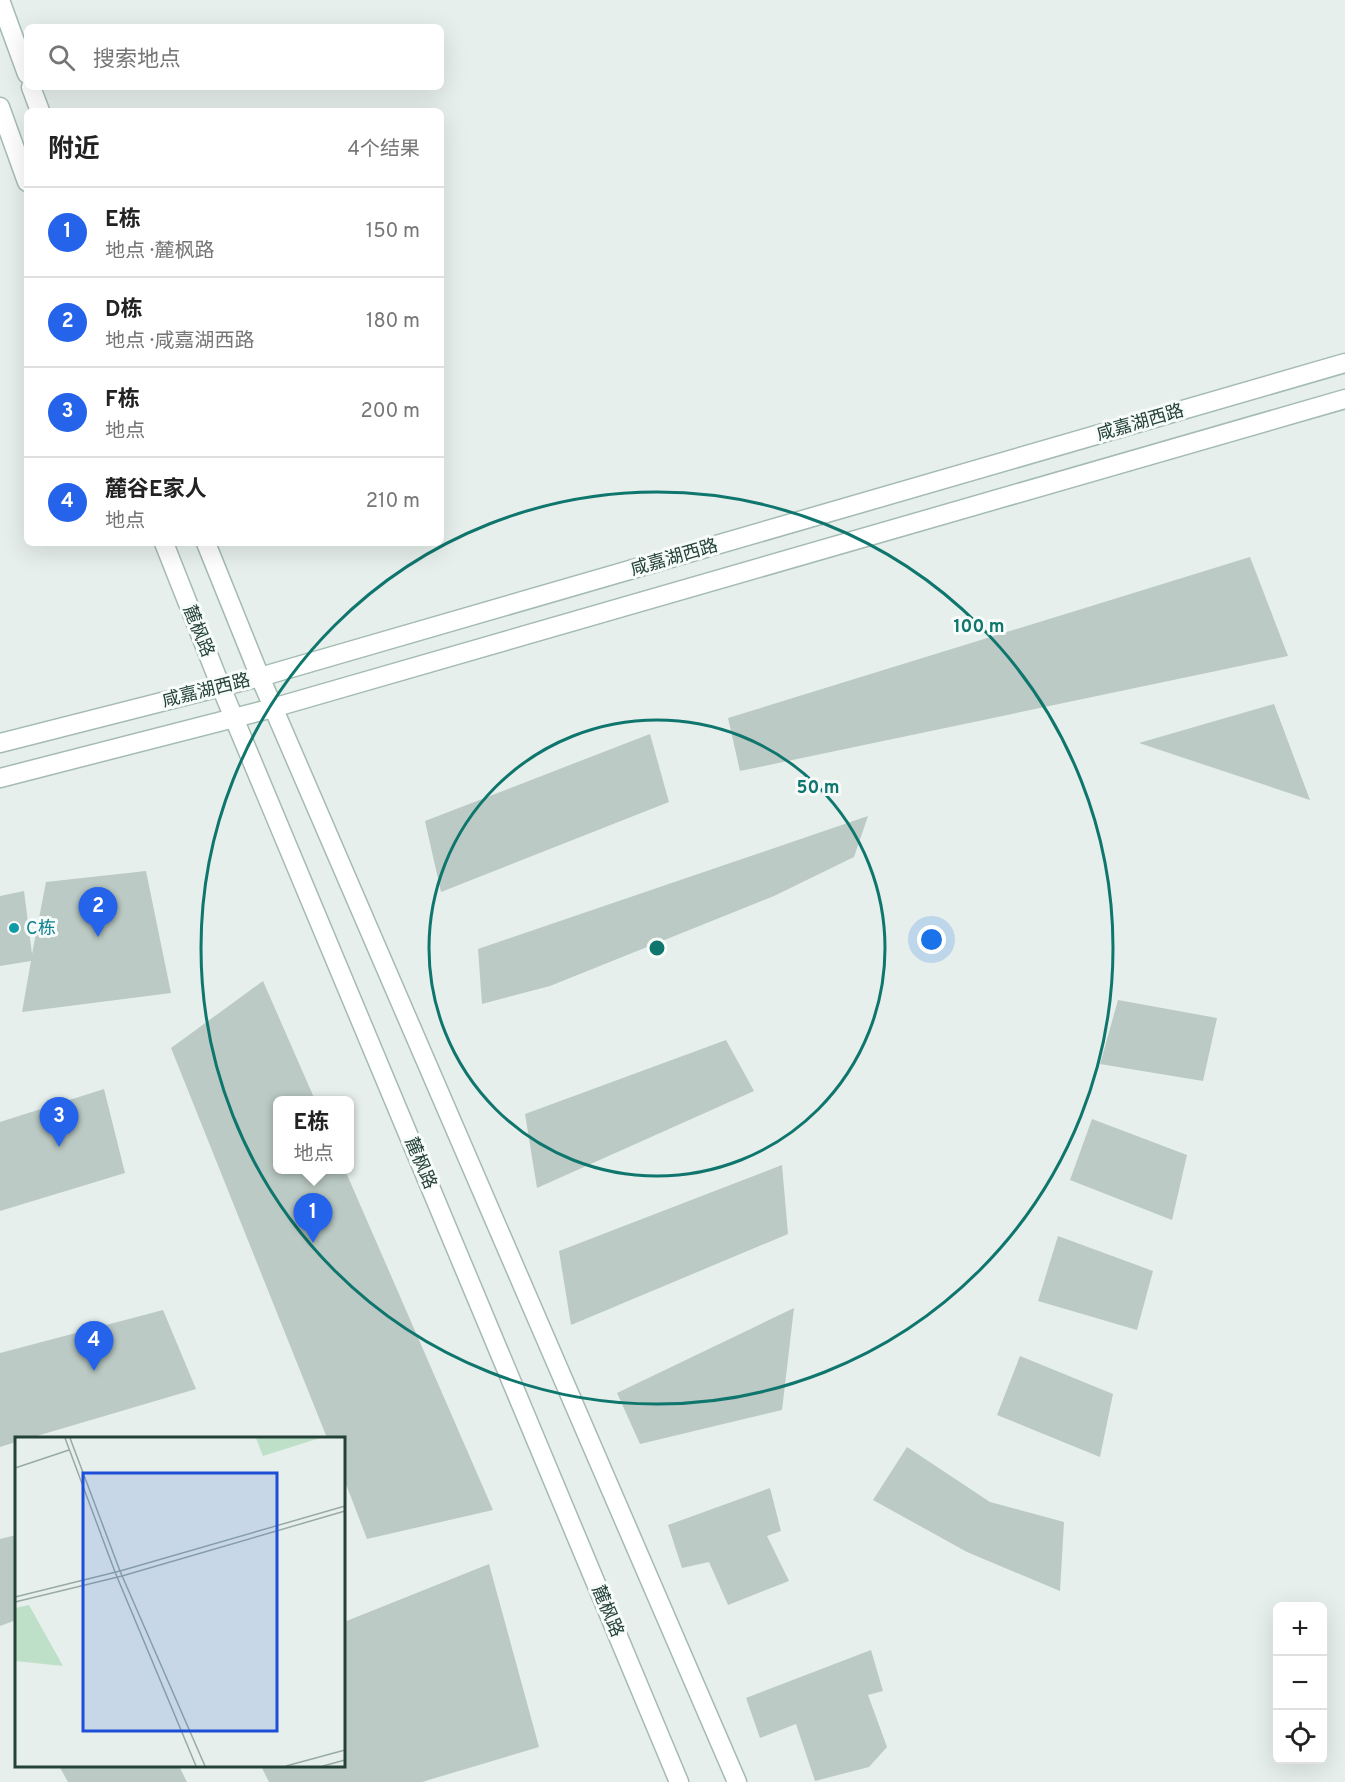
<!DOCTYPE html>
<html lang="zh">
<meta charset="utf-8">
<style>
:root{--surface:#fff;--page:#f6f6f6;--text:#222;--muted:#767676;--line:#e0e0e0;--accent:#2563eb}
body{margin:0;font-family:Overpass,"Noto Sans SC",sans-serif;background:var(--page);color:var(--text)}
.controls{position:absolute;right:18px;bottom:18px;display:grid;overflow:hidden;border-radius:9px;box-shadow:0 6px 24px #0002}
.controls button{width:54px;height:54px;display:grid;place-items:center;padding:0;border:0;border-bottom:2px solid var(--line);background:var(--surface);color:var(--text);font:30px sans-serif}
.you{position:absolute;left:932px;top:940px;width:21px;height:21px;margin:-15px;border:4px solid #fff;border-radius:50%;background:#1a73e8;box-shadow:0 0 0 9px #1a73e833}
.badge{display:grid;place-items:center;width:39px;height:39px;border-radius:50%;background:var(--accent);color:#fff;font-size:20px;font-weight:700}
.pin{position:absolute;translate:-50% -50px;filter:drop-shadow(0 2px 3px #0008)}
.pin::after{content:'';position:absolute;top:32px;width:21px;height:18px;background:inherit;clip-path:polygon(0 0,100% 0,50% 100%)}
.popup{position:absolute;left:273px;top:1096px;width:81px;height:78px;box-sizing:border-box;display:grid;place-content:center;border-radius:9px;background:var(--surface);filter:drop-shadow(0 2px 4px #0005);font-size:20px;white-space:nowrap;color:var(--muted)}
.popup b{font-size:22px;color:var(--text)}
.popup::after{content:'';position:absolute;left:50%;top:100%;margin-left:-12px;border:12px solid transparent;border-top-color:var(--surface)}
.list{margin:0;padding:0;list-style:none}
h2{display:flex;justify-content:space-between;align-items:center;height:78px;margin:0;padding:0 24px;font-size:26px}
h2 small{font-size:20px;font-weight:400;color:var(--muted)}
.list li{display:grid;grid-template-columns:39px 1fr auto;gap:18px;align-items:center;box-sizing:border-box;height:90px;padding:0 24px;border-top:2px solid var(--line)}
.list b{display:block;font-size:22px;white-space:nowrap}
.list p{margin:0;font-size:20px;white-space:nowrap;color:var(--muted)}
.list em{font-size:20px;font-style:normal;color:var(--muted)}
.icon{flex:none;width:33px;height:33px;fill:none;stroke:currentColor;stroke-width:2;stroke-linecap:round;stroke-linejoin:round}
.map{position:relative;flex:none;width:1345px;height:1782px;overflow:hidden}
.search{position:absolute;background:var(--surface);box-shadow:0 6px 24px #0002;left:24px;top:24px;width:420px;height:66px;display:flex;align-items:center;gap:15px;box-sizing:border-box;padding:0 21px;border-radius:9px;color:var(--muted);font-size:22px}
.panel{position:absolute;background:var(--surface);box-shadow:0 6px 24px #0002;left:24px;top:108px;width:420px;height:438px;border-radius:9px}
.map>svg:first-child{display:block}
.building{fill:#bbcac4}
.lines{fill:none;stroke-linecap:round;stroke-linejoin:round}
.secondary-casing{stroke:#a4bbb3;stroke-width:21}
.secondary{stroke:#fff;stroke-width:18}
.ring{fill:none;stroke:#0f766e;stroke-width:3}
.culture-dot{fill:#0f9aa8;stroke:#f7fbf9;stroke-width:2}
.labels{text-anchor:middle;stroke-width:6;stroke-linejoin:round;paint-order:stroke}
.street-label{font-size:18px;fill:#24423a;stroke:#f7fbf9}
.culture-label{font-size:18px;fill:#0d838f;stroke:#f7fbf9;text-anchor:start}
.inset-road{fill:none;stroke:#98aaa4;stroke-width:1.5}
.view{fill:#1d4ed8;fill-opacity:0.15;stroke:#1d4ed8;stroke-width:3}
.inset-edge{fill:none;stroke:#24423a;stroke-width:3}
.centre{fill:#0f766e;stroke:#f7fbf9;stroke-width:3}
.ring-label{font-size:18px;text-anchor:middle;font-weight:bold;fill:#0f766e;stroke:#f7fbf9;stroke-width:6;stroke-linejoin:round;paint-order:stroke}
</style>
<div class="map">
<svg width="1345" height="1782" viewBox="0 0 1345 1782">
<rect width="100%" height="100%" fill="#e6efeb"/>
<g class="building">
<path d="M1250,557l38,99 -548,115 -12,-53z"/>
<path d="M1274,704l36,96 -171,-57z"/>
<path d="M650,734l19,68 -228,90 -16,-71z"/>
<path d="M868,816l-14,41 -80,39 -224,90 -68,18 -4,-55z"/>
<path d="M146,871l25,122 -149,19 9,-51 -31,5v-70l24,-5 8,63 14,-72z"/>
<path d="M263,981l52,119h-38v70h68l148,340 -126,29 -23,-60v-41h-17l-156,-390z"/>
<path d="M1118,1000l99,18 -14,63 -103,-17z"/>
<path d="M726,1040l28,51 -217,97 -12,-74z"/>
<path d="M104,1089l21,84 -125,38v-89z"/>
<path d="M1092,1119l95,36 -15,65 -102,-40z"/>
<path d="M782,1165l6,69 -217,91 -12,-74z"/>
<path d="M1058,1236l95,35 -16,59 -99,-29z"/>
<path d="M794,1308l-12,102 -142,34 -23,-51z"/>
<path d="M163,1310l33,79 -166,49h-14v4l-16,5v-94z"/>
<path d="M1020,1356l93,38 -13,63 -103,-42z"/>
<path d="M907,1447l83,55 74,20 -4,69 -93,-39 -94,-52z"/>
<path d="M770,1488l11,43 -14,5 22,45 -61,24 -19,-43 -27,6 -14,-43z"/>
<path d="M16,1535v85l-16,6v-87z"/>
<path d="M489,1564l50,183 -117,35h-153l-8,-16h83v-144z"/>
<path d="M871,1650l12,41 -15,4 19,52 -18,20 -54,14 -19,-57 -36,14 -14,-40z"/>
<path d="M59,1766h120l8,16h-119z"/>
</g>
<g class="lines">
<g class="secondary-casing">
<g id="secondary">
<path d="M0,0l27,74"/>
<path d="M31,87l9,24"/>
<path d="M0,107l27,75"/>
<path d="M164,543l57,144 458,1095"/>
<path d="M206,543l54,134 477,1105"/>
<path d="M0,743l260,-66 1085,-314"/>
<path d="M0,778l269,-69 1076,-310"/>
</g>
</g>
<use href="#secondary" class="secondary"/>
</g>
<g class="ring">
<circle cx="657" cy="948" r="228"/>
<circle cx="657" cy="948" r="456"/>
</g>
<circle class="culture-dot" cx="14" cy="928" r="6"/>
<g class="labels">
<g class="street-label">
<text transform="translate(1140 422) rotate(-16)" y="6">咸嘉湖西路</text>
<text transform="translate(674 557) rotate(-16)" y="6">咸嘉湖西路</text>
<text transform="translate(199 631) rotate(68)" y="6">麓枫路</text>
<text transform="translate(206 690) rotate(-14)" y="6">咸嘉湖西路</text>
<text transform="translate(421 1163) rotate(67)" y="6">麓枫路</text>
<text transform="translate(608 1611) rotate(67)" y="6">麓枫路</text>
</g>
<g class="culture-label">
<text x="26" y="934">C栋</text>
</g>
</g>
<g transform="translate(15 1437)">
<rect width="330" height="330" fill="#e6efeb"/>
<path d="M241,1h64l-57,18zM14,168l34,61 -48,-5v-53z" fill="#bfe0c8"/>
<path class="inset-road" d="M50,1l50,134 81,194M55,1l50,133 85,195M0,31l54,-18M0,160l105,-26 225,-65M0,165l107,-26 223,-65M271,329l59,-16M308,329l22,-6"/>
<path class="view" d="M68,36h194v258h-194z"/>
<rect width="330" height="330" class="inset-edge"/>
</g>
<circle cx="657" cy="948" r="9" class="centre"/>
<g class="ring-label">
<text x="979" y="632">100 m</text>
<text x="818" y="793">50 m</text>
</g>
</svg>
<div class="controls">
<button>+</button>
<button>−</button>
<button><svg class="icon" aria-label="locate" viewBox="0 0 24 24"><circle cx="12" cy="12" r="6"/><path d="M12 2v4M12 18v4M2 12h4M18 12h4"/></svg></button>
</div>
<div class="you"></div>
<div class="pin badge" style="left:313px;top:1243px">1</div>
<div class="popup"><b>E栋</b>地点</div>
<div class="pin badge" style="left:98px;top:937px">2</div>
<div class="pin badge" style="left:59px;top:1147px">3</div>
<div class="pin badge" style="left:94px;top:1371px">4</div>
<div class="search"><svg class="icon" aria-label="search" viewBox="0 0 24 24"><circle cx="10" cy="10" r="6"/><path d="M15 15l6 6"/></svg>搜索地点</div>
<section class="panel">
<h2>附近<small>4个结果</small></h2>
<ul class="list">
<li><span class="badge">1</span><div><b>E栋</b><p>地点 · 麓枫路</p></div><em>150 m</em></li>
<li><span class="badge">2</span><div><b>D栋</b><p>地点 · 咸嘉湖西路</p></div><em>180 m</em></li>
<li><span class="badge">3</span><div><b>F栋</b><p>地点</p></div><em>200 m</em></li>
<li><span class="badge">4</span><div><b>麓谷E家人</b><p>地点</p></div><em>210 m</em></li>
</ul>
</section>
</div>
